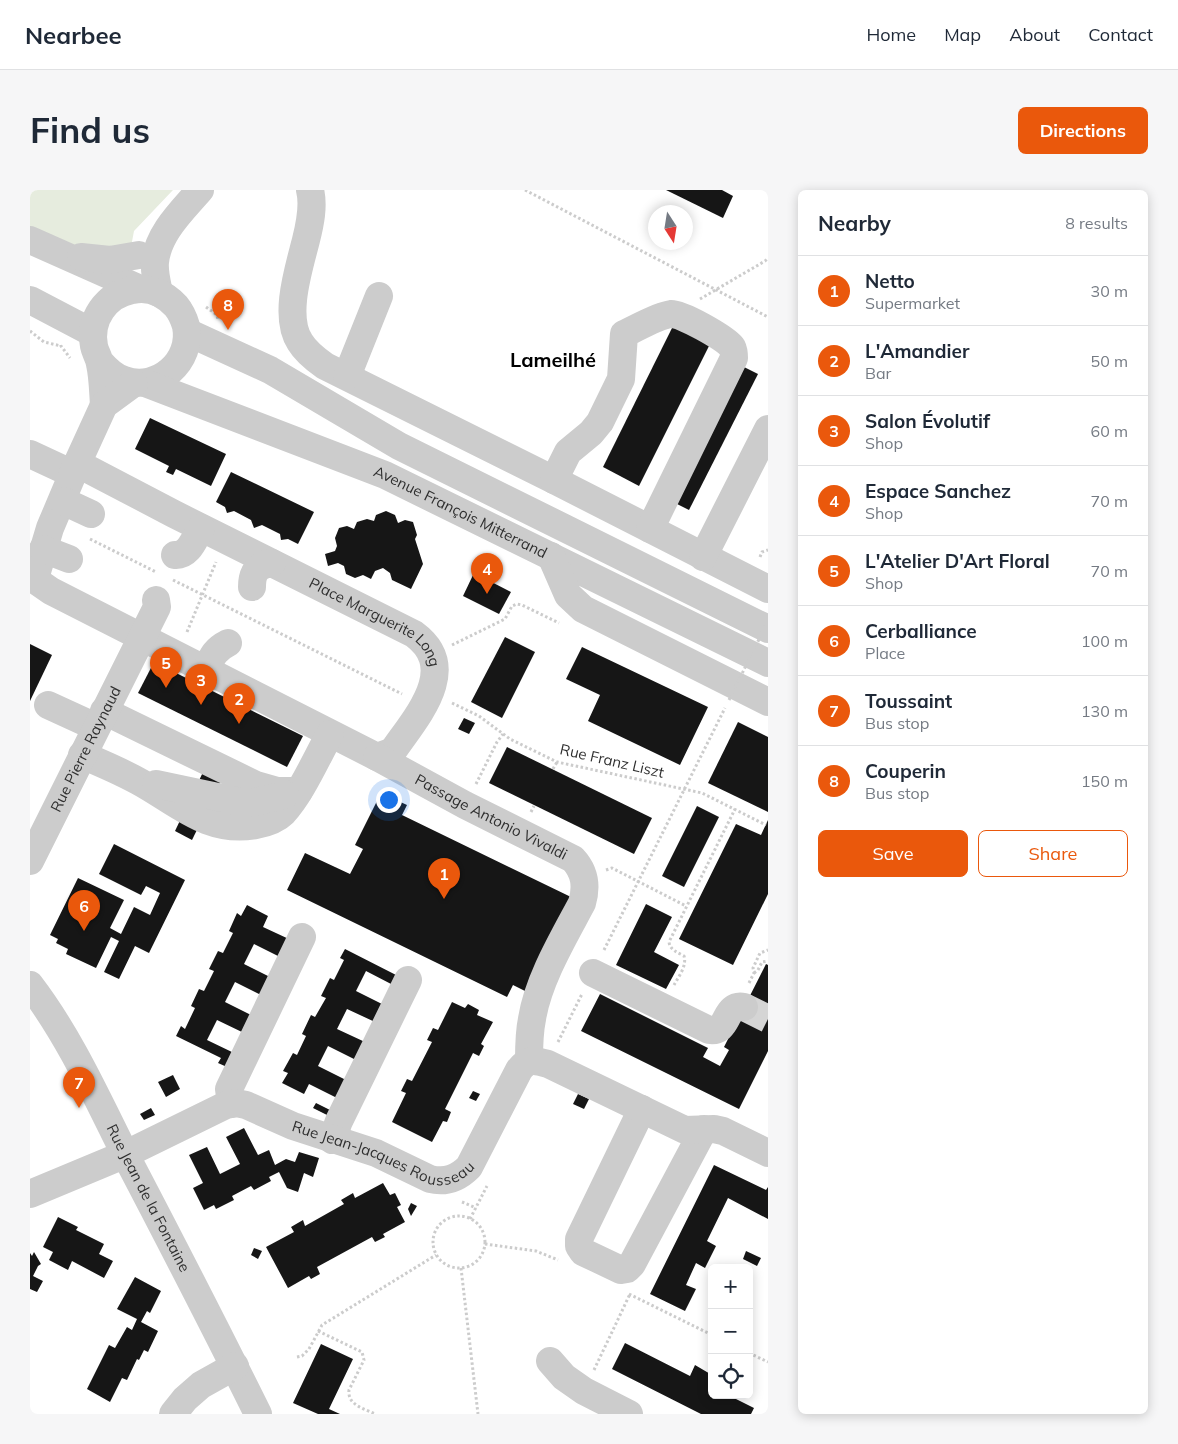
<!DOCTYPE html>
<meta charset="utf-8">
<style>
:root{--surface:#fff;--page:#f6f6f7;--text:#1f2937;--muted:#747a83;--line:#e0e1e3;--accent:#ea580c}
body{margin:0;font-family:Mulish,sans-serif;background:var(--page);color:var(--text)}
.controls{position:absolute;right:15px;bottom:15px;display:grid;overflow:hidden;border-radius:8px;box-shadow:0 2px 12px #0003}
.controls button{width:45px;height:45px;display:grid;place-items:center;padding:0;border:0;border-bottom:1px solid var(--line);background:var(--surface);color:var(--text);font:25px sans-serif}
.compass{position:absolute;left:618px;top:15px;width:45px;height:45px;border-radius:50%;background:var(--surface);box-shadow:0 2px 12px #0003;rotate:168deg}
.you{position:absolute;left:358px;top:609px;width:18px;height:18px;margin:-12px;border:4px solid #fff;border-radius:50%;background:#1a73e8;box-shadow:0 0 0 8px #1a73e833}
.badge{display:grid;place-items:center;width:32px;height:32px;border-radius:50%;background:var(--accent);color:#fff;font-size:16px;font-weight:700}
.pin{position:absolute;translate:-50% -41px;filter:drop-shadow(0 1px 2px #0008)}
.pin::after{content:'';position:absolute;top:26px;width:18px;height:15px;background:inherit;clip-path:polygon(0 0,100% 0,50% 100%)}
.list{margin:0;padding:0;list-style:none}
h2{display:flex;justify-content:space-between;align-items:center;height:65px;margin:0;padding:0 20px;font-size:21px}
h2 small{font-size:16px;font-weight:400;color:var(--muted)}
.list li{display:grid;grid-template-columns:32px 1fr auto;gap:15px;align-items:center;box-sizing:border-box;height:70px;padding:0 20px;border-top:1px solid var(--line)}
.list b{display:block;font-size:19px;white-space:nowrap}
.list p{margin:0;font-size:16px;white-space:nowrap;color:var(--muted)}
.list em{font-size:16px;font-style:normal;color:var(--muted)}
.actions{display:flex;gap:10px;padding:15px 20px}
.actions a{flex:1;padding:11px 0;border:1px solid var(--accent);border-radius:8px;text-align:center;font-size:18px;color:var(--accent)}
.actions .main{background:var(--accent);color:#fff}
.icon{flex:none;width:28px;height:28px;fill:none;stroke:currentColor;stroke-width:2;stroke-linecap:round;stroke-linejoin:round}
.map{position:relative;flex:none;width:738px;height:1224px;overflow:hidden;border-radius:8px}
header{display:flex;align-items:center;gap:30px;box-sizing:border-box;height:70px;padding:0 25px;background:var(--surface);border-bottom:1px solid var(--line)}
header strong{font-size:24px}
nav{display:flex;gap:28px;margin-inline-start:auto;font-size:18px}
.intro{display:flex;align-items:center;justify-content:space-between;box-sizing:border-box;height:120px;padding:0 30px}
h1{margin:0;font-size:35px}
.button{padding:12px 22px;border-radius:8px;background:var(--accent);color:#fff;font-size:18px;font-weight:700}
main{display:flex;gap:30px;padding:0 30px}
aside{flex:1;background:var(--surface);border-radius:8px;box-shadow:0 2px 12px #0003}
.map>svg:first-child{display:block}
.green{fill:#e6ecde}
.building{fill:#161616}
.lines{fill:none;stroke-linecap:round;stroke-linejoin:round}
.minor-tunnel{stroke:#d5d5d5;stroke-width:28;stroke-dasharray:28 14;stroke-linecap:butt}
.path{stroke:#ccc;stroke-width:3;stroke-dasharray:2.5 2.5;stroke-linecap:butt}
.minor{stroke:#ccc;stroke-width:28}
.path-bridge{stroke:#ccc;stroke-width:3;stroke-dasharray:2.5 2.5;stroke-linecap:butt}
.labels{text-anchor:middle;stroke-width:5;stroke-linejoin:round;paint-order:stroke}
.street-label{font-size:15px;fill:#2f2f2f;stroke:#fff}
.district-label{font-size:20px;font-weight:bold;fill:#000;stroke:#fff}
</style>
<header>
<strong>Nearbee</strong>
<nav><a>Home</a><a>Map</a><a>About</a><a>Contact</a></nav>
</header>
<div class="intro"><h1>Find us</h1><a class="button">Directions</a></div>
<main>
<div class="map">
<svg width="738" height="1224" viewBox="0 0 738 1224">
<rect width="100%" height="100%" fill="#fff"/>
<path class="green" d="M0,0h143l-39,41 -3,16 -39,5 -62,-23z"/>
<g class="building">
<path d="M636,0h56l11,6 -10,22z"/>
<path d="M645,132l37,18 -73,146 -36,-19z"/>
<path d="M712,176l16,8 -69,136 -16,-8z"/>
<path d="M120,228l76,36 -15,32 -35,-17 -3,6 -7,-3 3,-6 -34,-17z"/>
<path d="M201,282l83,40 -16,32 -10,-5 -7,1 -1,-6 -18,-9 -8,3 -3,-8 -17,-9 -7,2 -2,-6 -9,-5z"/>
<path d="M356,321l9,4 3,8 7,-3 8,2 4,13 -2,4 8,25 -12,25 -19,-9 -2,-7 -7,-5 -8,3 -4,8 -8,-4 -8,3 -9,-4 -2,-8 -6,-3 -10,3 -3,-12 10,-3 2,-5 -2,-8 4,-10 8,-2 7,3 3,-7 10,-3 7,2 2,-6z"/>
<path d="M444,383l37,19 -12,22 -36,-18z"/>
<path d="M475,447l30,15 -33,66 -31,-16z"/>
<path d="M0,454l22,11 -22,46z"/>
<path d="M552,457l126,60 -28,58 -92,-44 12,-26 -34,-16z"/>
<path d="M124,472l149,74 -16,31 -149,-74z"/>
<path d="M434,528l11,5 -6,11 -11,-5z"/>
<path d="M708,532l30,15v75l-60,-29z"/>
<path d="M477,557l145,71 -18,36 -145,-71z"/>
<path d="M174,580l18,9 -30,61 -17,-9z"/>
<path d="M351,603l26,12 -5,10 169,82 -46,94 -12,-6 -6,12 -220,-107 18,-37 45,21 13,-25 -8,-4z"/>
<path d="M667,616l22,11 -35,70 -22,-11z"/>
<path d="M738,630v74l-35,71 -54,-26 57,-115 25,11z"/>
<path d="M84,654l71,36 -36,73 -14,-7 -16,33 -15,-7 15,-31 -8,-4 -15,31 -30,-14 2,-5 -12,-6 2,-4 -8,-4 28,-57 46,22 -14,28 11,6 13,-27 16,8 10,-22 -14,-7 -5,9 -42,-21z"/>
<path d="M616,714l26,13 -18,35 25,13 -13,24 -50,-24z"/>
<path d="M217,715l21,11 -5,11 28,13 -9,18 -28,-14 -10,20 28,14 -9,18 -28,-14 -10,20 28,14 -9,17 -27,-13 -10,20 27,13 -7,14 -9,-4 3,-5 -45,-22 5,-10 4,3 10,-21 -4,-2 8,-17 5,2 10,-20 -5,-2 9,-18 5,2 10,-20 -4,-2 8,-18 4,3z"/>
<path d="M315,759l53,27 -5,9 -27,-14 -10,20 28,14 -9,17 -28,-13 -10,20 28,13 -9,18 -28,-14 -10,20 28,14 -9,18 -28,-14 -5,10 -22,-11 6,-10 -5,-2 10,-18 4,2 9,-19 -4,-2 9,-19 4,2 11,-19 -5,-2 9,-18 4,2 10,-20 -4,-2z"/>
<path d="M736,774l2,1v86l-29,58 -158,-78 19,-37 108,54 -5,9 17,9 9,-16 -5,-3z"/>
<path d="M422,812l13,6 3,-4 11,6 -2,5 16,7 -12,22 3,2 -5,10 -6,-3 -28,56 6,3 -4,10 -4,-1 -11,21 -40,-20 14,-29 -5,-2 6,-12 5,2 20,-39 -5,-2 6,-12 5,2z"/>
<path d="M143,885l7,14 -14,8 -8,-15z"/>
<path d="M443,901l7,3 -4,7 -7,-3z"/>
<path d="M548,904l11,5 -5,10 -11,-5z"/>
<path d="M286,913l14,7 -3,5 -14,-7z"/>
<path d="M121,918l4,7 -11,5 -4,-6z"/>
<path d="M214,938l14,27 11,-5 6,15 11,-6 9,3 4,-10 20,6 -6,19 -9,-4 -6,19 -11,-4 -8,-16 -10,5 2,4 -17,9 -3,-4 -19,10 2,4 -18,9 -2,-4 -10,5 -11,-22 10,-5 -14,-28 18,-8 13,27 20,-10 -14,-27z"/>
<path d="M684,975l52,25 2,-3v32l-40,-21 -21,43 9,5 -11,22 -9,-5 -10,22 10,4 -11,22 -35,-17z"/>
<path d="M353,993l7,12 5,-2 6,12 -4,2 8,15 -22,12 2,3 -10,5 -3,-5 -55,30 3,7 -9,5 -2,-3 -21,12 -22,-41 28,-15 -3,-5 12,-7 2,6 39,-22 -3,-4 12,-7 2,5z"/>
<path d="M381,1013l6,3 -6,10 -3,-7z"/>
<path d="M28,1027l20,10 -2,3 28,14 -5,10 14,7 -9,17 -32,-17 -4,9 -19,-10 4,-8 -10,-5z"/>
<path d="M224,1058l8,3 -4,8 -7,-4z"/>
<path d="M716,1061l15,7 -4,8 -14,-7z"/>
<path d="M4,1062l7,12 -3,2 -5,10 10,5 -6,11 -7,-3v-36l2,3z"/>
<path d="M105,1087l26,14 -11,22 -3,-2 -6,11 17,9 -10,21 -4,-2 -5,10 -2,-1 -10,21 -5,-2 -12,24 -23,-13 22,-44 6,3 12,-21 5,3 5,-11 -20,-10z"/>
<path d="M595,1153l65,33 5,-11 17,10v20h16l26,13 -3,6h-50l-89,-45z"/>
<path d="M291,1154l32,15 -24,50 11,5h-22l-25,-11z"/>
</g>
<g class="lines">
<path class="minor-tunnel" d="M714,817l24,12"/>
<g class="path">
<path d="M495,0l243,127"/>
<path d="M670,109l65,-38 3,-3"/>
<path d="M176,117l11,8 1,5"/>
<path d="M0,141l14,11 17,4"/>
<path d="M31,155v1l9,12"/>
<path d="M60,349l66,33"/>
<path d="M730,367l2,-5 6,-2"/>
<path d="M143,390l229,114"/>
<path d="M157,442l29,-70"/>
<path d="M422,455l53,-26 7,-13 5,-2 5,1 37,18"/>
<path d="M422,513l27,13 31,23 47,23 145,31 64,32"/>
<path d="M523,579l4,-7"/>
<path d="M446,594l21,-42 6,-8"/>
<path d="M501,622l3,-6"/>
<path d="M576,680l6,-2 74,38"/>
<path d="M574,760l121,-242"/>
<path d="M724,783l4,-3 4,-8 6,-1"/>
<path d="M719,793l5,-10 -1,-5 7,-15 8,-3"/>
<path d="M644,795c5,-9 13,-19 10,-29 -7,-4 -14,-6 -15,-14l66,-133"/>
<path d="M528,852l24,-48"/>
<path d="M432,1012l14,6"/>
<circle cx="429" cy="1052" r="26"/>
<path d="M440,1029l17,-33"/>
<path d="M455,1054l51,7 22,9"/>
<path d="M431,1078l17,146"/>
<path d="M599,1104l83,41"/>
<path d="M288,1141l44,21 2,8 -15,30c-2,15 16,19 26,24"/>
<path d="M719,1163l19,9"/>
<path d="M267,1167l5,-1 7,-7 13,-24 114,-70"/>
<path d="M564,1180l36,-76"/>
</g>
<g class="minor">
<path d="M280,0c4,16 0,34 -4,50 -7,28 -23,76 -6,102 6,10 15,17 25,24l229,114 214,109"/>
<path d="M0,50l108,48"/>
<path d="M51,67l29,3 29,-5"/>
<path d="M129,103c-2,-10 -5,-21 -4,-31 3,-29 27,-51 45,-72"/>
<path d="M0,110l63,33"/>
<path d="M157,142l83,38 129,76 369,183"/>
<path d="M70,172c7,8 14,15 24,18 34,12 69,-19 62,-54 -2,-7 -5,-14 -10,-20 -11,-12 -27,-20 -44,-16 -26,5 -43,29 -38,56 1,6 5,11 6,18 3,13 3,28 4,41"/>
<path d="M317,186l32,-80"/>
<path id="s1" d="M115,193l240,92 383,188"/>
<path d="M0,264l43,20"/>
<path id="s2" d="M47,274l11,5 86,45 240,120c46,34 4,81 -19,114l-4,4 -14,5 -326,-166 -13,-9 -2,-7 14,-47 27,-64 27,-59 30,-22"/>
<path d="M524,290l14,-28 23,-19 9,-11 21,-43 3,-45c13,-6 33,-18 47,-20 10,-1 54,24 61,33 2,4 2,7 2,11l-84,171"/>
<path d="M33,311l28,13"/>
<path d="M13,359l26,10"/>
<path d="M145,365c14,1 19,-16 26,-27"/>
<path d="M521,366l17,39 15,14 185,93"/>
<path d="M673,367l65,-128"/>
<path d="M222,397c0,-15 5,-22 20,-24"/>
<path d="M176,480c6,-13 8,-20 22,-27"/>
<path d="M18,515l48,22"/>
<path d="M74,521l152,74 21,6h22"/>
<path d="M52,565c19,8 38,16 56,26 39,21 69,53 118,44 10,-2 20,-5 27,-12 18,-19 34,-56 47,-79"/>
<path id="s3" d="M347,567l88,48 108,54c12,13 14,27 9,44 -18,34 -44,77 -50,116 -3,14 -3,28 -3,42"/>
<path d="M126,594l90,19 10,-1 29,-7"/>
<path id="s4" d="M0,671l127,-254 -1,-7"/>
<path d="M563,783l116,57c21,3 14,-27 35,-23"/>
<path id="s5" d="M0,795c39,51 66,111 95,169 45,86 90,173 133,260"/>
<path d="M201,914l-2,-15 73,-152"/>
<path d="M612,919l-63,130v7l4,6 38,18 6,-1 5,-5 72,-135"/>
<path d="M302,950l7,-19 69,-141"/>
<path id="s6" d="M0,1004l96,-40 100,-49 10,-2 10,2 47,21 83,27 54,26c16,4 28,-1 39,-12l50,-97c9,-12 15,-10 29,-6l137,66 29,-1 9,2 45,22"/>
<path d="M520,1171l14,16 20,14 45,23"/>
<path d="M143,1224l12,-15 16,-14 34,-19"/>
</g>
<path class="path-bridge" d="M699,510l39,-79"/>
</g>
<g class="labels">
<g class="street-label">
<text dy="5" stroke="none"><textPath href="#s1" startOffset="341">Avenue François Mitterrand</textPath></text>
<text dy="5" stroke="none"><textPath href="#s2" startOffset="339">Place Marguerite Long</textPath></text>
<text dy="5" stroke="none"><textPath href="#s4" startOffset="125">Rue Pierre Raynaud</textPath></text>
<text transform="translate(582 571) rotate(13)" y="5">Rue Franz Liszt</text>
<text dy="5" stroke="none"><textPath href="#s3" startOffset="129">Passage Antonio Vivaldi</textPath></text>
<text dy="5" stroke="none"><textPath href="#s6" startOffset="384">Rue Jean-Jacques Rousseau</textPath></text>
<text dy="5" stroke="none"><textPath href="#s5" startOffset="244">Rue Jean de la Fontaine</textPath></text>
</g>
<g class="district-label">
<text x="523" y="177">Lameilhé</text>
</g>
</g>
</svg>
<div class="controls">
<button>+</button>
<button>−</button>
<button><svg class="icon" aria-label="locate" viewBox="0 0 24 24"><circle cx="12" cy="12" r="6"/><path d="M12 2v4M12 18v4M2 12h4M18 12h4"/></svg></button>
</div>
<svg class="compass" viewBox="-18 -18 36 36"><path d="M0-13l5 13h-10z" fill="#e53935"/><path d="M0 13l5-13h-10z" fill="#747a83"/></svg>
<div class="you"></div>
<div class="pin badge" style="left:414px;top:709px">1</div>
<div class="pin badge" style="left:209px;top:534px">2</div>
<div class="pin badge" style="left:171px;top:515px">3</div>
<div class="pin badge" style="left:457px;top:404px">4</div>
<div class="pin badge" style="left:136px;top:498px">5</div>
<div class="pin badge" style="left:54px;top:741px">6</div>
<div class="pin badge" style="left:49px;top:918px">7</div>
<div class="pin badge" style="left:198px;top:140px">8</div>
</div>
<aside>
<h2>Nearby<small>8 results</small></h2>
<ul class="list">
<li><span class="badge">1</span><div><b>Netto</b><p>Supermarket</p></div><em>30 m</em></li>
<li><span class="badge">2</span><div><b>L'Amandier</b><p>Bar</p></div><em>50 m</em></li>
<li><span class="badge">3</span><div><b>Salon Évolutif</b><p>Shop</p></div><em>60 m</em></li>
<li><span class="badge">4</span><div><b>Espace Sanchez</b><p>Shop</p></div><em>70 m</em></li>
<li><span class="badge">5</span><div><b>L'Atelier D'Art Floral</b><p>Shop</p></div><em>70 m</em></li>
<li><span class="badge">6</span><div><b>Cerballiance</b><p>Place</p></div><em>100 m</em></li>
<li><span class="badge">7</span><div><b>Toussaint</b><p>Bus stop</p></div><em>130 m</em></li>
<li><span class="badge">8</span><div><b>Couperin</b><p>Bus stop</p></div><em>150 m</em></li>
</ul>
<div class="actions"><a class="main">Save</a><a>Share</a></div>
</aside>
</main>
